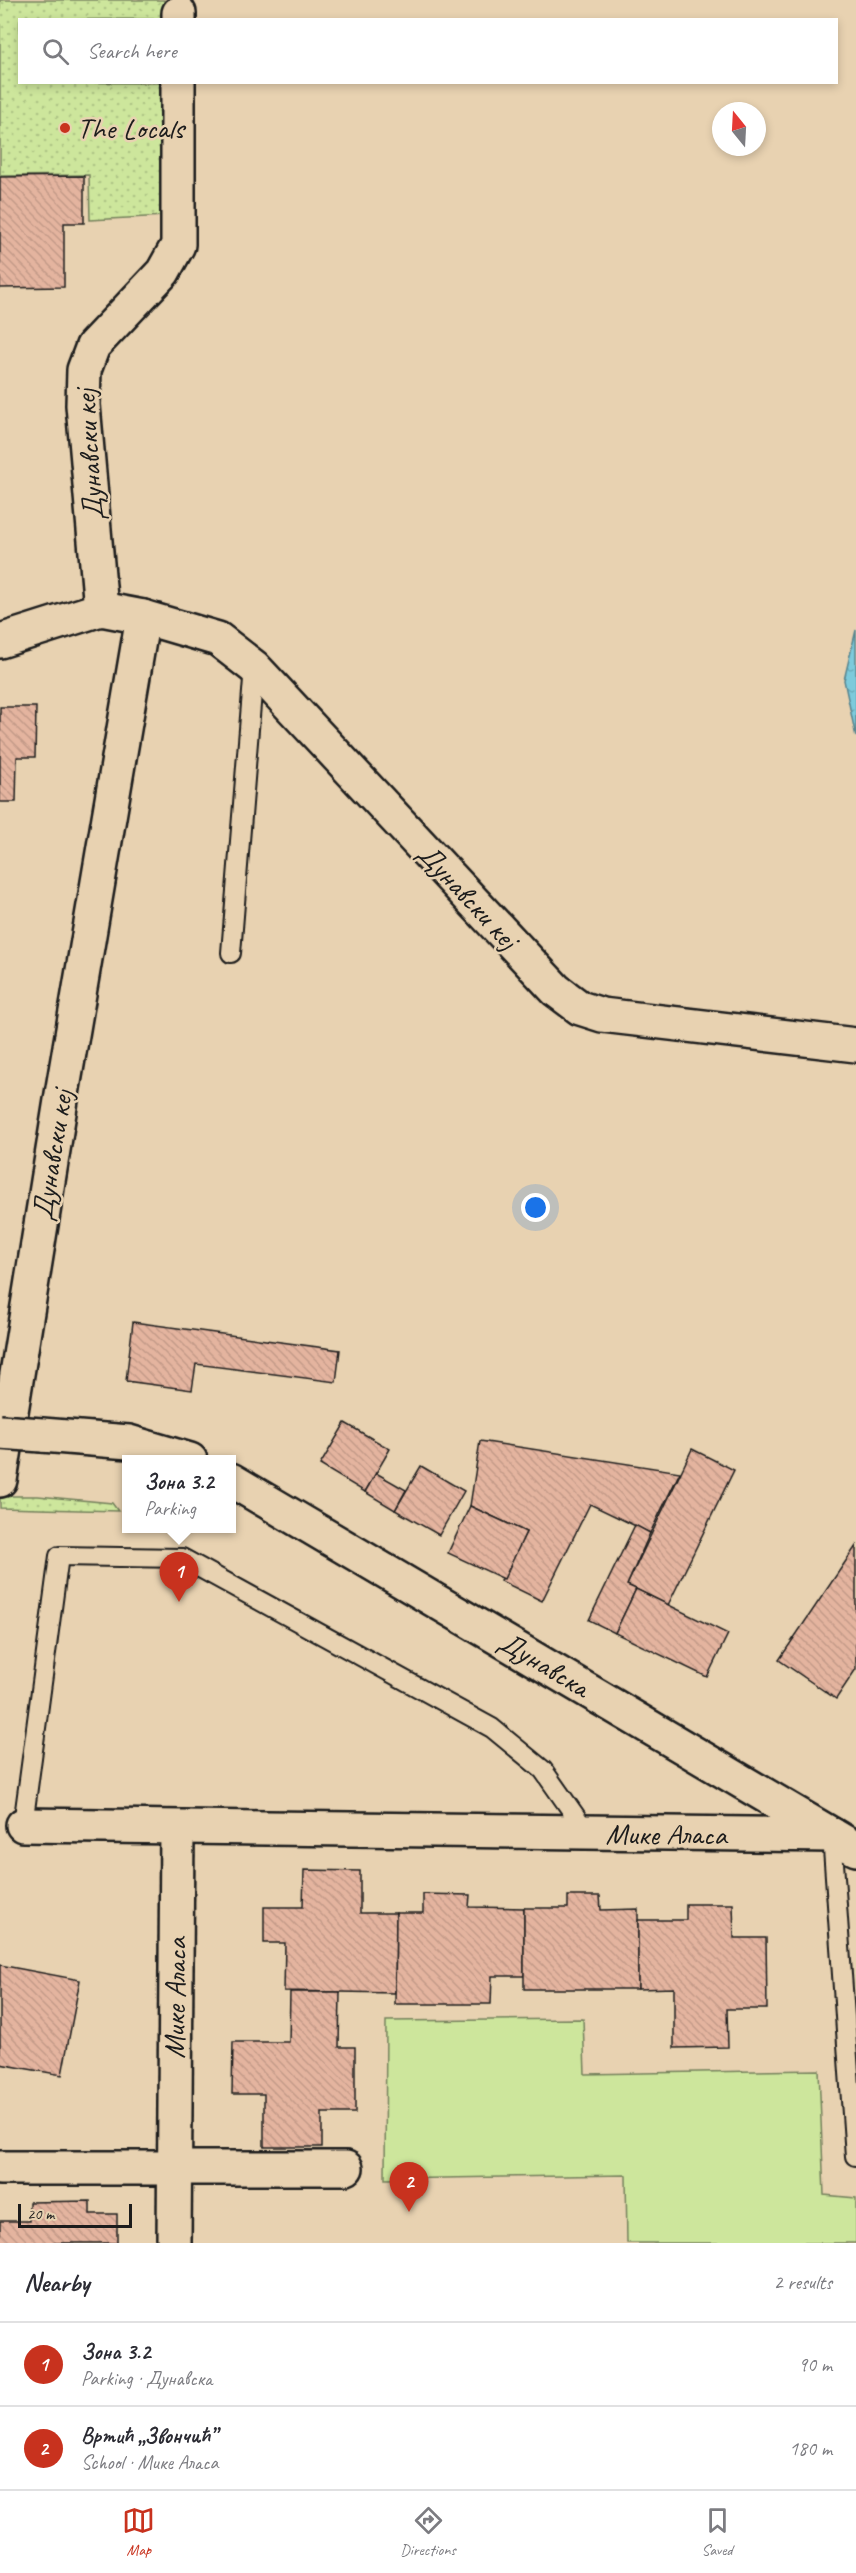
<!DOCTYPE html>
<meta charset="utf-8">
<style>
:root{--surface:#fff;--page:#f2f2f3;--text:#2b2b33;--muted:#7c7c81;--line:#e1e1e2;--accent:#c8321e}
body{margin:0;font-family:Caveat,sans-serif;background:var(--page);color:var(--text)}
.compass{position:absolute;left:712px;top:102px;width:54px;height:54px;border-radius:50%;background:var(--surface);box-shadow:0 3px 9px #0003;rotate:342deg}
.scale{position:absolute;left:18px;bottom:15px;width:114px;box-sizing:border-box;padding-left:6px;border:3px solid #1c1c1c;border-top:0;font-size:16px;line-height:21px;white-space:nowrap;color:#1c1c1c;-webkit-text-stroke:4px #e8d2b1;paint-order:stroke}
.you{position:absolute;left:536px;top:1208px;width:21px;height:21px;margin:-15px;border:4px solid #fff;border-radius:50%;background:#1a73e8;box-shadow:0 0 0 9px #1a73e833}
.badge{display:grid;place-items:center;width:39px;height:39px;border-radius:50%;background:var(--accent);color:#fff;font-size:20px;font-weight:700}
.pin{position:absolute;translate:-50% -50px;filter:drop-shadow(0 2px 3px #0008)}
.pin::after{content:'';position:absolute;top:32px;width:21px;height:18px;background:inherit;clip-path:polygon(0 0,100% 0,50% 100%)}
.popup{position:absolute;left:122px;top:1455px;width:114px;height:78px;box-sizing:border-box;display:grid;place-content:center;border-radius:0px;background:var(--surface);filter:drop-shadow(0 2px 4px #0005);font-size:20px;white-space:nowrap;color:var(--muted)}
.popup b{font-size:22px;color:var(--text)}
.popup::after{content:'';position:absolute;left:50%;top:100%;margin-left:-12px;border:12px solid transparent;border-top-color:var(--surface)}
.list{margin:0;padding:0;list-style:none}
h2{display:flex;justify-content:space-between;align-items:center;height:78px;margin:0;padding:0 24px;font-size:26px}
h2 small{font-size:20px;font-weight:400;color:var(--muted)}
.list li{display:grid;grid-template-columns:39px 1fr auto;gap:18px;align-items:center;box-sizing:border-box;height:84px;padding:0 24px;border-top:2px solid var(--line)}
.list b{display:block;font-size:22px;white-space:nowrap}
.list p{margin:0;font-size:20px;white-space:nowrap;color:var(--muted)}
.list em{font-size:20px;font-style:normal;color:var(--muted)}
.icon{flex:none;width:33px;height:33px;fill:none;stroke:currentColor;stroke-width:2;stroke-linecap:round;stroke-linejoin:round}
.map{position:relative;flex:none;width:856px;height:2243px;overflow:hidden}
.search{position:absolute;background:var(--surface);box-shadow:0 3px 9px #0003;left:18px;right:18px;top:18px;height:66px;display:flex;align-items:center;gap:15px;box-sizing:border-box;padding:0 21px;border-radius:0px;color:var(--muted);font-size:22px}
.sheet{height:246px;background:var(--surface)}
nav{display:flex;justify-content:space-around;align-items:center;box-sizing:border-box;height:84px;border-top:2px solid var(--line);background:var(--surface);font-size:16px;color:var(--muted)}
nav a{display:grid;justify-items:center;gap:3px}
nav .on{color:var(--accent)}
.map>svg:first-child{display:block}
.grass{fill:url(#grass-dots);stroke:#74815c;stroke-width:1.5}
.park{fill:#cde69c;stroke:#74815c;stroke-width:1.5}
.water{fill:url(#water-ripples);stroke:#56848f;stroke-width:1.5}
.building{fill:url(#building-back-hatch);stroke:#1c1c1c;stroke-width:1.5}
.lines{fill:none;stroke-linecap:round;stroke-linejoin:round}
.service-casing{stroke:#1c1c1c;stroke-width:22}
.minor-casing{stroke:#1c1c1c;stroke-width:38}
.secondary-casing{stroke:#1c1c1c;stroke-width:38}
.service{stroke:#e8d2b1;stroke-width:18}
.minor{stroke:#e8d2b1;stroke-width:33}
.secondary{stroke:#e8d2b1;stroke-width:33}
.secondary-bridge-casing{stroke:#1c1c1c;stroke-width:38;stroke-linecap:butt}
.secondary-bridge{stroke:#e8d2b1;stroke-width:33}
.poi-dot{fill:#c8321e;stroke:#e8d2b1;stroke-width:2}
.labels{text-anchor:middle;stroke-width:5;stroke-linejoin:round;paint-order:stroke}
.poi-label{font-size:30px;fill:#1c1c1c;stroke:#e8d2b1;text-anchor:start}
.street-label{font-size:30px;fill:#1c1c1c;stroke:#e8d2b1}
</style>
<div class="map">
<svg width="856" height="2243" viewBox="0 0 856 2243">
<defs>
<pattern id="grass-dots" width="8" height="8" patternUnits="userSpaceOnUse" patternTransform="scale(1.5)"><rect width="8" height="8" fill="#cde69c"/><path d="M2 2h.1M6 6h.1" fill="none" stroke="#afc586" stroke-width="1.8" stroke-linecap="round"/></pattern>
<pattern id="water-ripples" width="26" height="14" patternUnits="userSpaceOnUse" patternTransform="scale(1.5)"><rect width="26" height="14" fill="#7dcadb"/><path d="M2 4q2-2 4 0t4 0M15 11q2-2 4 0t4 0" fill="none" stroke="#6badbb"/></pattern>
<pattern id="building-back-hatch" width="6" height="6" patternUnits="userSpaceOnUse" patternTransform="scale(1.5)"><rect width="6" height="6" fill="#e4b49f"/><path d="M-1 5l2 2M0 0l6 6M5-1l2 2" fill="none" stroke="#c39a88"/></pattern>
</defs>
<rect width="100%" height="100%" fill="#e8d2b1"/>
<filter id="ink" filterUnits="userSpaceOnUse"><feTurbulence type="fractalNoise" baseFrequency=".0167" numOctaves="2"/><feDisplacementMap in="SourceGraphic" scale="12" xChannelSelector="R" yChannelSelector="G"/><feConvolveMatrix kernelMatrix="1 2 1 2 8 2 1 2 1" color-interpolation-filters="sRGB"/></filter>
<g filter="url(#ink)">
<g class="grass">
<path d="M0,0h164l1,19 -145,1v62l145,1v133l-75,4 -1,-45 -89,1z"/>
<path d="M0,1496h38l74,7 6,8 -118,-3z"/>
</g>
<path class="park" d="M583,2019l2,55 234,-4 5,125 32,3v45h-229l-1,-68 -241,4 1,-158z"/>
<path class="water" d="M856,630v107l-12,-57z"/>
<g class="building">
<path d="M84,176v47h-20v64l-64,1v-111z"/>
<path d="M0,707h36l-1,50h-18l-1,45h-16z"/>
<path d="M133,1322l207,28 -4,32 -140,-18 -4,26 -66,-9z"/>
<path d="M345,1423l45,26 -25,43 -45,-27z"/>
<path d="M480,1441l200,31 -30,61 -60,-29 -48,97 -41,-20 25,-49 -56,-26z"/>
<path d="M692,1449l42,21 -66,135 -41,-20z"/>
<path d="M421,1466l43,25 -25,44 -44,-25z"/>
<path d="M376,1473l30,17 -11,20 -30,-18z"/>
<path d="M470,1506l56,26 -22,47 -56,-26z"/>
<path d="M635,1525l15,8 -23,52 9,4 -21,44 -26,-13z"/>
<path d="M856,1546v123l-20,30 -57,-39z"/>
<path d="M636,1589l92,45 -21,43 -92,-44z"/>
<path d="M304,1870l56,1v42h36l-1,80 -111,-2 1,-48h-21v-36h39z"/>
<path d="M423,1894l47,1 -1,12 55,1v68h-32l-1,28h-96l1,-91h27z"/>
<path d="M568,1896h32l1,14 37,-1v80h-114v-81h44z"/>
<path d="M686,1904h47l1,34h32l1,71h-40l1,38 -54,1v-60l-36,1v-69h48z"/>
<path d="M0,1965l80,15 -18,95 -62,-11z"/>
<path d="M290,1992h50l-1,55h16v66h-33v34h-58v-53h-32l1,-52h56z"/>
<path d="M90,2201v13h27v29h-117v-22h29v-19z"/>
</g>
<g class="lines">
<g class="service-casing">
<g id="service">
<path d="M231,953l23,-286"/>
<path d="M23,1825l36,-269 123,2 310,170 51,42 45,64"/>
<path d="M832,1835l23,321"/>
</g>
</g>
<g class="minor-casing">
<g id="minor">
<path d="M179,20v-7"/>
<path d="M101,609l-18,-204 1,-35 9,-24 70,-74 15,-27v-163"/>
<path d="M0,641l101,-32 42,8 75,22 36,28 302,323 24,18 22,7 254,30"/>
<path d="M0,1480l62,-386 81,-477"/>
<path d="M23,1825l809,10"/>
<path d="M0,2168h346"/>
<path d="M174,2243l3,-415"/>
</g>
</g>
<g class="secondary-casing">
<g id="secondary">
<path d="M42,1435l87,7 61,18"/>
<path d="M231,1480l625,369"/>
</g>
</g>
<use href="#service" class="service"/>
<use href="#minor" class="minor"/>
<use href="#secondary" class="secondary"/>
<g class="secondary-bridge-casing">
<path id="secondary-bridge" d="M0,1432l42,3"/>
</g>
<use href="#secondary-bridge" class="secondary-bridge"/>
</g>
</g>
<circle class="poi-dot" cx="65" cy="128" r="6"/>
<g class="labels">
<g class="poi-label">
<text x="77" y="138">The Locals</text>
</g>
<g class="street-label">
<text transform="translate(89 455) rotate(-94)" y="10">Дунавски кеј</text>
<text transform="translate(468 896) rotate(47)" y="10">Дунавски кеј</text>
<text transform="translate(52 1155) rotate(-81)" y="10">Дунавски кеј</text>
<text transform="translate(544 1664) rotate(31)" y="10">Дунавска</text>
<text x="666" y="1844">Мике Аласа</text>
<text transform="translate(175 1998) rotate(-89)" y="10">Мике Аласа</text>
</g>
</g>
</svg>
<svg class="compass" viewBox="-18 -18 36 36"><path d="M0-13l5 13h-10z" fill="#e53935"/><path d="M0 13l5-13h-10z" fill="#7c7c81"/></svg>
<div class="scale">20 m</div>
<div class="you"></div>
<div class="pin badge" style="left:179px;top:1602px">1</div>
<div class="popup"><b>Зона 3.2</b>Parking</div>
<div class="pin badge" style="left:409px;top:2212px">2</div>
<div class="search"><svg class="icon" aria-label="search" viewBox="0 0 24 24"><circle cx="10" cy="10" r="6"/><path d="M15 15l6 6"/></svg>Search here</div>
</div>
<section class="sheet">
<h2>Nearby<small>2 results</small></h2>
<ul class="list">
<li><span class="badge">1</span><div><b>Зона 3.2</b><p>Parking · Дунавска</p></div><em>90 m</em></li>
<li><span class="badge">2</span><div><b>Вртић „Звончић”</b><p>School · Мике Аласа</p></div><em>180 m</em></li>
</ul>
</section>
<nav>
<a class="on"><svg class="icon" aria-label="map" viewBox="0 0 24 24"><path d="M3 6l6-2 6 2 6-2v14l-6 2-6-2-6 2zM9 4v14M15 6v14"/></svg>Map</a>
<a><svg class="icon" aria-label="directions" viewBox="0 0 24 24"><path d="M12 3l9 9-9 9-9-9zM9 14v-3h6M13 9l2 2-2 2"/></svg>Directions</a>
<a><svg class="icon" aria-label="saved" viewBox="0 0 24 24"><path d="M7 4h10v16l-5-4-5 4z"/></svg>Saved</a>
</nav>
